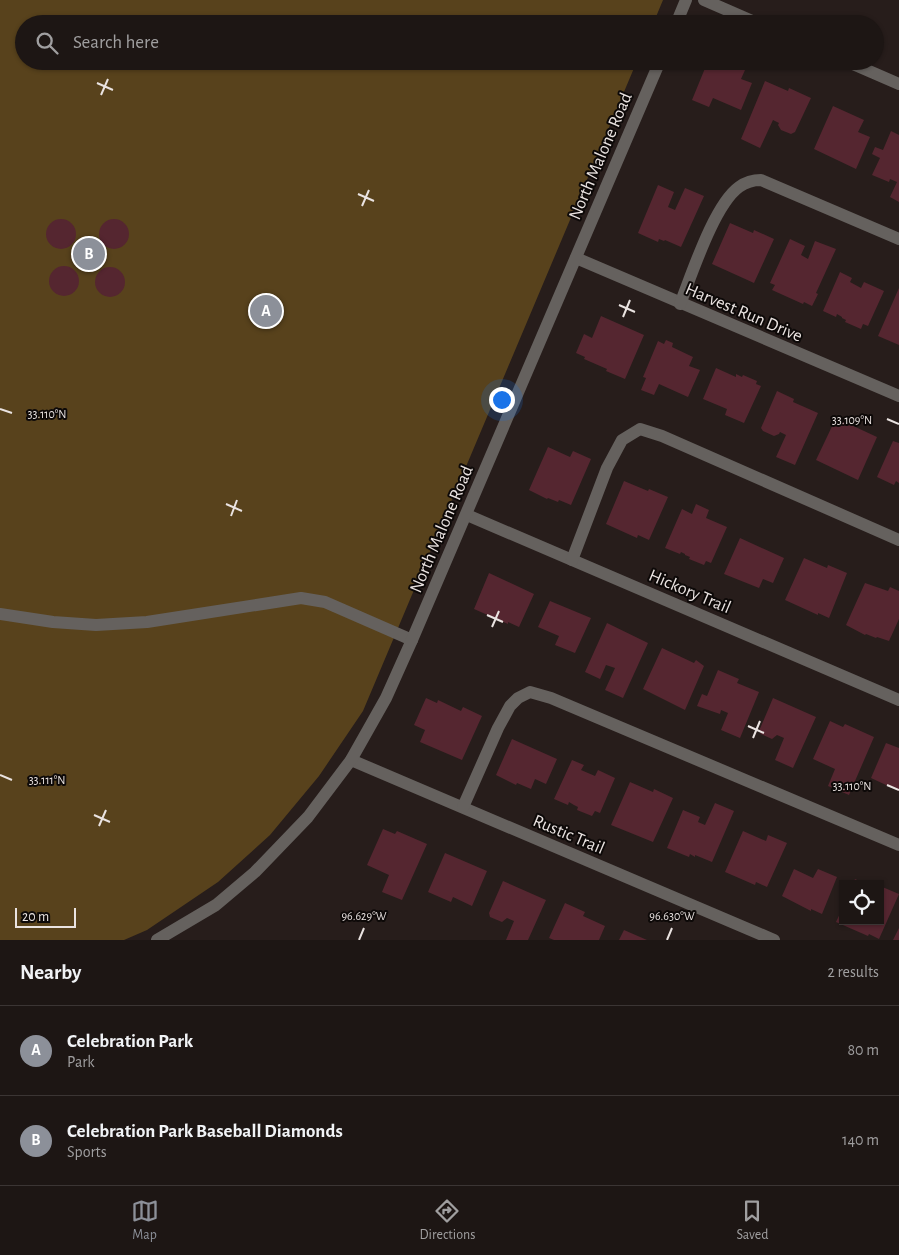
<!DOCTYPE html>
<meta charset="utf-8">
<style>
:root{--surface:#1d1614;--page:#251f1d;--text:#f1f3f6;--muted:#a09fa0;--line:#3b3534;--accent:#8c9099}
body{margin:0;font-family:"Alegreya Sans",sans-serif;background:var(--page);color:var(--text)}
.controls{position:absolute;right:15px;bottom:15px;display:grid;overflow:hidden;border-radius:0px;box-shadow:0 1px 4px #0004}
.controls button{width:45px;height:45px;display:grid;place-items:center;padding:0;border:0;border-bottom:1px solid var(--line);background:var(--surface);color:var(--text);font:25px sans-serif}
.scale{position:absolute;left:15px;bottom:12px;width:61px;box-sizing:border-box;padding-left:5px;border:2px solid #eae3e1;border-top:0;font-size:14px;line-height:18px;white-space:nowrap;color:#eae3e1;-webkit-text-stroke:4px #0d0908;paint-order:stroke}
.you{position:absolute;left:501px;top:399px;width:18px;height:18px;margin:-12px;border:4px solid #fff;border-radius:50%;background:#1a73e8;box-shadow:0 0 0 8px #1a73e833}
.badge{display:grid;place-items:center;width:32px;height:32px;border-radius:50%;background:var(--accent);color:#fff;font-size:16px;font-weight:700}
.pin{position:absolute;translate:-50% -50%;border:2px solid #fff;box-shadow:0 1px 5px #0006}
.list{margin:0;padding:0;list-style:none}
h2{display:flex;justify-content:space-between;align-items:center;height:65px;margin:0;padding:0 20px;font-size:21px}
h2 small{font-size:16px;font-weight:400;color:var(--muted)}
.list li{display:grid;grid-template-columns:32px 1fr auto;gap:15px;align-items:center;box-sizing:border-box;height:90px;padding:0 20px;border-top:1px solid var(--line)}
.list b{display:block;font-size:19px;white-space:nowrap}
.list p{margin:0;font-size:16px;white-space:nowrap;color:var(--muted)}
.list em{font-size:16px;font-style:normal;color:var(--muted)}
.icon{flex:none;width:28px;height:28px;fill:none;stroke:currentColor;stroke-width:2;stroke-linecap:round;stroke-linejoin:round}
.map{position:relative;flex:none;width:899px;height:940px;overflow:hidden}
.search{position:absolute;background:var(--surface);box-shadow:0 1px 4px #0004;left:15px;right:15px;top:15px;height:55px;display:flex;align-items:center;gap:12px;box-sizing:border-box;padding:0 18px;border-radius:28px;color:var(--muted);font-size:19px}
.sheet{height:245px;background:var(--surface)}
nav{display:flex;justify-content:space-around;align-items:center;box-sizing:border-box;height:70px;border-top:1px solid var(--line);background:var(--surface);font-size:14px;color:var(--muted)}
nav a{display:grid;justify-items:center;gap:2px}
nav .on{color:var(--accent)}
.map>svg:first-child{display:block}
.green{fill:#58421c}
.building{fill:#552630}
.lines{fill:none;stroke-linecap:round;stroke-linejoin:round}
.minor{stroke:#65615e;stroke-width:12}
.ticks{fill:none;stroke:#eae3e1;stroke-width:2}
.labels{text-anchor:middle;stroke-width:4;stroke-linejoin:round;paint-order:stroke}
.street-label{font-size:18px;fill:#eae3e1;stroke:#0d0908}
.ticks-label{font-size:12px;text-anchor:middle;fill:#eae3e1;stroke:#0d0908;stroke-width:4;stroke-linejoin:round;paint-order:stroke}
</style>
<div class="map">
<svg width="899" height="940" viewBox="0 0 899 940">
<rect width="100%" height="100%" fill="#271d1b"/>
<path class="green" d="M0,0h663l-10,24h-629v37h613l-274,650 -44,65 -49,59 -52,47 -71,48 -23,10h-124z"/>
<g class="building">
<path d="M708,61h20l4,2v2l13,5 -4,9 11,4 -11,27 -28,-12 -4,9 -17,-7z"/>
<path d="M765,81l23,10 1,-3 22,10 -16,34 -4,2 -10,-4 -3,-5 1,-2 -6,-3 -13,28 -19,-9z"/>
<path d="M833,106l31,14 -6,12 12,5 -14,32 -42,-20z"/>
<path d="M891,131l8,4v67l-9,-5 7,-15 -7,-3 -1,3 -17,-7 8,-17 -8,-4 3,-7 8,3z"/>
<path d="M658,185l16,7 -6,15 7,3 10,-22 19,8 -23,51 -16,-7 -1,1 -5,-2 -1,3 -20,-9z"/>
<circle cx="61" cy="234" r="15"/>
<circle cx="114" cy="234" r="15"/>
<path d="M730,223l23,10 1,-3 20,9 -20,44 -42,-19z"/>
<path d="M790,239l15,7 -4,9 7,4 7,-18 21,8 -20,44 2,1 -6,12 -8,-4 -1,2 -31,-14 3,-5 -5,-2z"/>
<circle cx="64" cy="281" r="15"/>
<circle cx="110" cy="282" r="15"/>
<path d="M840,272l12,6 -2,4 11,6 3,-6 20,9 -16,35 -5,-2 -2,5 -16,-7 1,-2 -4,-2v-1l-5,-3 -1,3 -13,-6z"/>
<path d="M899,288v57l-21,-9z"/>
<path d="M601,316l43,19 -19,44 -19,-8 1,-2 -23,-10 1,-2 -9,-4 8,-19 8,4z"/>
<path d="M666,340l7,3 -1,4 21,10 -4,9 11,4 -12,27 -29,-13 -5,11 -13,-5 5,-12 -3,-1 15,-36 6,3z"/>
<path d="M716,368l20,9v-3l6,3 1,-2 14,6 -1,3 5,2 -17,37 -19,-8 2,-6 -24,-10z"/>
<path d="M777,391l17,8 -1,3 25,11 -23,52 -19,-8 10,-22 -6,-3 -1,2 -5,2 -11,-5 -2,-3z"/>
<path d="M836,418l41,19 -19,43 -42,-20z"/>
<path d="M893,441l6,2v40l-3,-2 -2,4 -17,-8z"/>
<path d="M548,447l22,10 3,-6 18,8 -20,46 -12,-5 -1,2 -10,-4 -1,1 -18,-9z"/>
<path d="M624,481l24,10 1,-2 19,8 -19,43 -11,-5 -1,3 -31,-14z"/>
<path d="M696,504l13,6 -3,8 21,9 -16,36 -5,-2 -2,4 -15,-6 1,-2 -5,-2v-1l-4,-2 -1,2 -15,-6 17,-39 10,5z"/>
<path d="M740,538l44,20 -11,25 -10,-4 -4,9 -35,-14z"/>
<path d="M804,558l23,10 1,-3 19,8 -18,45 -11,-5v2l-33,-15z"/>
<path d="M489,573l45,21 -15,33 -11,-5v2l-34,-15z"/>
<path d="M865,583l23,8 2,-4 9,4v28l-10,22 -12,-4 -1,1 -10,-4 -1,1 -19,-10z"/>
<path d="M550,601l41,17 -16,35 -20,-8 4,-9 -21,-9z"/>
<path d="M607,623l41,20 -25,55 -18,-8 10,-22 -9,-3 -6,14 -15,-7z"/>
<path d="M662,648l32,15 2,-3 8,6 -19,44 -42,-21z"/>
<path d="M718,670l21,9 -2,4 22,9 -19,46 -19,-8 7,-17 -7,-3 -1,4 -23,-8 5,-12 5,2z"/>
<path d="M426,698l11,5 1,-3 23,11 2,-4 19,9 -20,44 -42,-18 5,-12 -11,-5z"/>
<path d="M773,698l43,19 -23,51 -18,-8 9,-22 -7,-3 -5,4 -11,-5 -2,-3z"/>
<path d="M830,721l13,6 2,-3 29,13 -25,58 -21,-9 7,-17 -22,-10z"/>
<path d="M512,739l45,20 -11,25 -11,-5 -4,10 -14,-6 -1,2 -20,-10z"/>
<path d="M886,743l13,5v43l-28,-13z"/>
<path d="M572,760l12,5 -3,5 14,6 3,-6 17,8 -15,35 -5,-2 -3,5 -15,-6 1,-3 -4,-2 -5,-3 -1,3 -14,-6z"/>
<path d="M630,782l23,10 1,-3 19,9 -20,44 -42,-17z"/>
<path d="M715,803l19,8 -22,51 -17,-7v2l-5,-3 -1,3 -22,-9 16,-38 17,7 -2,5 7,3z"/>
<path d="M383,829l12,5 2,-3 30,13 -25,56 -20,-8 7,-17 -22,-10z"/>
<path d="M743,831l23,10 2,-6 19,8 -20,44 -11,-5 -1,3 -30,-13z"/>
<path d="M445,853l42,18 -15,35 -19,-9 -2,5 -23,-10z"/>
<path d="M794,869l19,9 5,-9 19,8 -15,37 -11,-5v2l-29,-15z"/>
<path d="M855,879l11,5h-13z"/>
<path d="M503,881l43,19 -18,40h-22l8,-19 -7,-3 -5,4 -12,-5 -1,-4z"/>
<path d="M880,886l19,8 -20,45 -10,-5 -1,2 -32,-14 7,-15v14h37z"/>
<path d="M565,903l20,9 -2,4 22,10 -6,14h-45l-5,-2z"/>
<path d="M899,928v12h-6z"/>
<path d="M624,930l23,10h-28z"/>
</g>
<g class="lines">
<g class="minor">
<path d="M704,0l55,24"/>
<path d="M676,24l10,-24"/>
<path d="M846,61l53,23"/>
<path d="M576,258l323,138"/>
<path d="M680,304c12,-30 34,-99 59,-117 7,-5 14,-7 22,-7l138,59"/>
<path d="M467,515l432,185"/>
<path d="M572,560l35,-92 15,-28 18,-11 22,7 237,104"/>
<path d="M0,614l53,8 43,3 51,-3 154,-24 24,4 87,38"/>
<path d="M351,760l423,180"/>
<path d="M463,807l35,-79 12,-22 8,-8 12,-6 21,6 348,147"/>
<path d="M157,940l59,-35 39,-33 53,-55 43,-57 35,-62 26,-58 248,-579"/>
</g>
</g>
<path class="ticks" d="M97,83l16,7M101,95l7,-16M358,194l16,7M362,206l7,-16M619,305l16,7M623,317l7,-17M0,409l12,4M887,419l12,5M226,504l16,7M231,516l6,-16M487,615l16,7M492,627l7,-16M748,726l16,7M753,738l7,-17M0,775l12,5M887,785l12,5M94,815l16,7M99,826l7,-16M359,940l5,-12M667,940l5,-12"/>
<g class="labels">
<g class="street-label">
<text transform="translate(600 156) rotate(-67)" y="6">North Malone Road</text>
<text transform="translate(744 312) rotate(23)" y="6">Harvest Run Drive</text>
<text transform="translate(441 529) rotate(-67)" y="6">North Malone Road</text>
<text transform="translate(690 591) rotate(23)" y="6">Hickory Trail</text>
<text transform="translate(569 834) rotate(23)" y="6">Rustic Trail</text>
</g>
</g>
<g class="ticks-label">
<text x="47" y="418">33.110°N</text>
<text x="852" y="424">33.109°N</text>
<text x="47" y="784">33.111°N</text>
<text x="852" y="790">33.110°N</text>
<text x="364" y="920">96.629°W</text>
<text x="672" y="920">96.630°W</text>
</g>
</svg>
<div class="controls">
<button><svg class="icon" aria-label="locate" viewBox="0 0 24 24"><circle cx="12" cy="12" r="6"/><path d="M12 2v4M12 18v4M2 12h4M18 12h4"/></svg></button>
</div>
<div class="scale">20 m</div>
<div class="you"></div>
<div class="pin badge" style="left:266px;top:311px">A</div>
<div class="pin badge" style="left:89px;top:254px">B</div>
<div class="search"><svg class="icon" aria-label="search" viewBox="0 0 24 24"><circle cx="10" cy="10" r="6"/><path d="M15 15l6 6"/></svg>Search here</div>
</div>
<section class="sheet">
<h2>Nearby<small>2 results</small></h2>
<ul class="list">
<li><span class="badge">A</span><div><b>Celebration Park</b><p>Park</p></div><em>80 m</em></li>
<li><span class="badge">B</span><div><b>Celebration Park Baseball Diamonds</b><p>Sports</p></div><em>140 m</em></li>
</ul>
</section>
<nav>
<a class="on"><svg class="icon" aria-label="map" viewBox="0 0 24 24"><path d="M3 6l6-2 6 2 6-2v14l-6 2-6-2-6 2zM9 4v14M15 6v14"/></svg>Map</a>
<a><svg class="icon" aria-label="directions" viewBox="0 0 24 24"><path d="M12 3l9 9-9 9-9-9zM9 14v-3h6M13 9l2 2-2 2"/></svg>Directions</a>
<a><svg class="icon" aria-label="saved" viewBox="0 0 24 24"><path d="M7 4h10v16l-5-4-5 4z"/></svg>Saved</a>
</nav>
